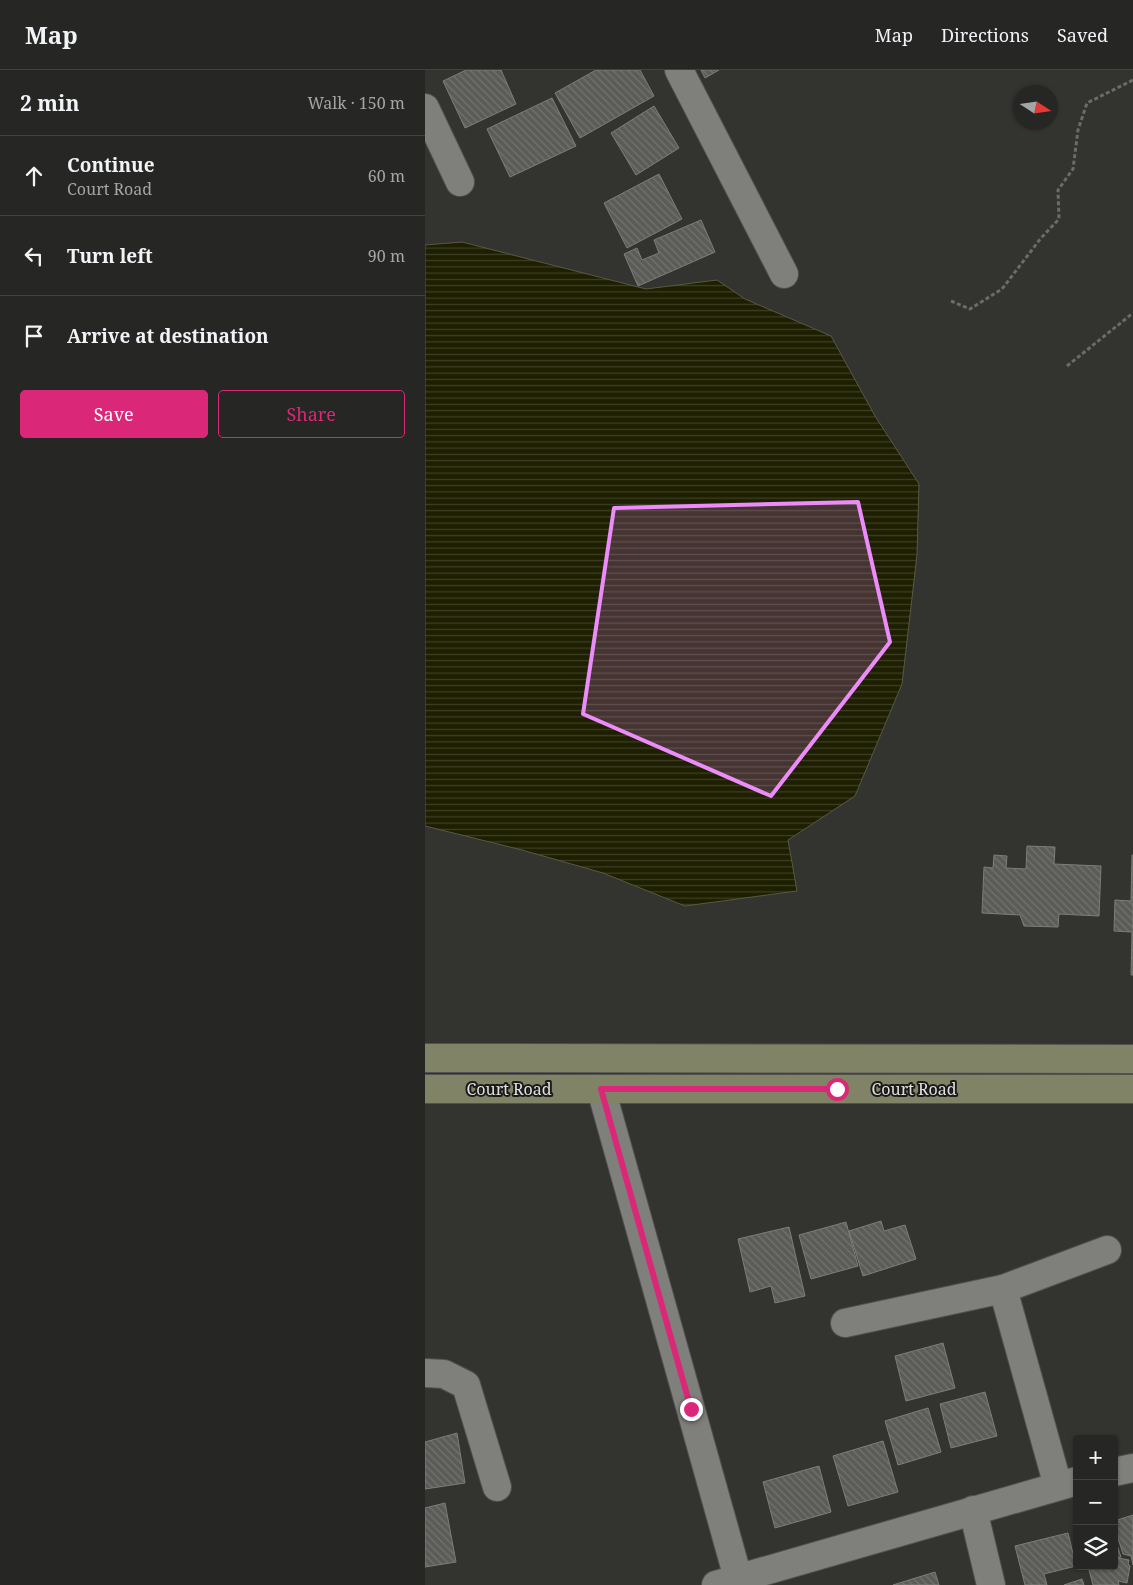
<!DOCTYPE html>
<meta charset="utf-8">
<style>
:root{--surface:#262624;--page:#2e2e2c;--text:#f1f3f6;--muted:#a4a5a6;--line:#424341;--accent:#db2777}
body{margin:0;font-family:"Noto Serif",serif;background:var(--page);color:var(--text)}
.controls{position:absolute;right:15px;bottom:15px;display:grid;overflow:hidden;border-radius:5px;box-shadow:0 1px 4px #0004}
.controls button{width:45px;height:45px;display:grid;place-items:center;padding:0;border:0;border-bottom:1px solid var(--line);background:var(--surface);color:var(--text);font:25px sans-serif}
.compass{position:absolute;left:588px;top:15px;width:45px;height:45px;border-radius:50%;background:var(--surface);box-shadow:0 1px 4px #0004;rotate:102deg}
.stop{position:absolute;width:15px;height:15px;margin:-11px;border:4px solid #db2777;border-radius:50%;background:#fff}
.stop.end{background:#db2777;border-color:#fff;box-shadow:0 1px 5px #0008}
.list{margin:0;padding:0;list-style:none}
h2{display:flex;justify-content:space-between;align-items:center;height:65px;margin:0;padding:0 20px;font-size:21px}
h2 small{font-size:16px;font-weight:400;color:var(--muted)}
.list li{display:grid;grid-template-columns:32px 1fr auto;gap:15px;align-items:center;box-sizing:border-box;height:80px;padding:0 20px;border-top:1px solid var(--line)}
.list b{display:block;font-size:19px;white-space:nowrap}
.list p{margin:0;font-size:16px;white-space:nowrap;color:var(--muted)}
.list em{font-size:16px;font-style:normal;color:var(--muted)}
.actions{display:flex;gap:10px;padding:15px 20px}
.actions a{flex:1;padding:11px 0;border:1px solid var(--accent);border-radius:5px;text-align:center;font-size:18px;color:var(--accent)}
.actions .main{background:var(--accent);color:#fff}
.icon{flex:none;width:28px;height:28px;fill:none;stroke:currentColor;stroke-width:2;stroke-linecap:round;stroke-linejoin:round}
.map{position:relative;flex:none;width:708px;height:1515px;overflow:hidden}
header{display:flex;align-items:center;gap:30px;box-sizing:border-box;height:70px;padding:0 25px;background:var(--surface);border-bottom:1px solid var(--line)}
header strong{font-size:24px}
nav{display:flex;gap:28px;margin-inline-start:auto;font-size:18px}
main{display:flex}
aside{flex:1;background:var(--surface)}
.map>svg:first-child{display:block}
.water{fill:url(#water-rules);stroke:#585943}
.building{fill:url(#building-back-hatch);stroke:#7d7e7a}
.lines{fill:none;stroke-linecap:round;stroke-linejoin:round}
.street-casing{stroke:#51524f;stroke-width:30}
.secondary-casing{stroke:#51524f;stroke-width:30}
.path{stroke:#6b6b68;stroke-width:3;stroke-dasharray:4 2.5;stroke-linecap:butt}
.street{stroke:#7f7f7c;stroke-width:28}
.secondary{stroke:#818367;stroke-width:28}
.route{stroke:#db2777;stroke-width:6}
.marked{fill:#ec8cfb;fill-opacity:0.2;stroke:#ec8cfb;stroke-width:4;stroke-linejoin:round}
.labels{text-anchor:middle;stroke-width:4;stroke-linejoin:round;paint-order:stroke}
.street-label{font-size:16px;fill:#e0e0de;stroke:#1a1b19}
</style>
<header>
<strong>Map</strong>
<nav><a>Map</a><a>Directions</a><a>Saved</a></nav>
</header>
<main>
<aside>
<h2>2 min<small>Walk · 150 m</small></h2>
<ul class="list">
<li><svg class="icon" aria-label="ahead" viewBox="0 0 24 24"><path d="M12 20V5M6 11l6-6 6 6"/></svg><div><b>Continue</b><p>Court Road</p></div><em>60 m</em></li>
<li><svg class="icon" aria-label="left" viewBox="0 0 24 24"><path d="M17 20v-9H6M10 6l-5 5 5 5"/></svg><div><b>Turn left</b></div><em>90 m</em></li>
<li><svg class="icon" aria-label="arrive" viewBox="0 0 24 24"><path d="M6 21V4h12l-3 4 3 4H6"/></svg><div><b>Arrive at destination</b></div></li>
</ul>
<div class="actions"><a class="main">Save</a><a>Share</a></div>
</aside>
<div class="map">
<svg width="708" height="1515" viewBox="0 0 708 1515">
<defs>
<pattern id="water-rules" width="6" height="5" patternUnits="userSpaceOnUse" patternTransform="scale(1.25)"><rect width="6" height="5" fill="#1d1f00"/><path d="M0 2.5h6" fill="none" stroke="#3e3f25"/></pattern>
<pattern id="building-back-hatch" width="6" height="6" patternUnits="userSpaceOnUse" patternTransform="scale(1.25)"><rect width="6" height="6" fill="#5b5c58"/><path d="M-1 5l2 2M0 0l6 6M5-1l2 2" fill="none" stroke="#727370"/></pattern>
</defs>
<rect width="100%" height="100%" fill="#333330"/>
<path class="water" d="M37,172l184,47 71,-9 28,19 86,37 44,80 44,68 -2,71 -15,129 -47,112 -67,44 9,51 -112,15 -82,-33 -81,-23 -97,-24v-581z"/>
<g class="building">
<path d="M41,0h35l15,34 -51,24 -22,-47z"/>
<path d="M171,0h44l14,26 -74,42 -25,-45z"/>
<path d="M276,0h18l-14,8z"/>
<path d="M127,28l24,48 -66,31 -23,-48z"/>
<path d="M229,36l25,42 -43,27 -25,-42z"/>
<path d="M234,104l23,45 -55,29 -23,-45z"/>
<path d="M276,150l14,32 -77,34 -14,-32 13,-6 5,12 17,-7 -5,-13z"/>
<path d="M602,776l28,1 -1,17 47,2 -2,50 -40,-2 -1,13 -34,-1 -4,-11 -38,-2 2,-46 9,1 1,-13 13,1 -1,12 20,1z"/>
<path d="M707,785h1v120h-2l1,-43 -18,-1 1,-31 16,1z"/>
<path d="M456,1151l3,10 21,-6 11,34 -53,17 -14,-45z"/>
<path d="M421,1152l12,44 -47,13 -12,-44z"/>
<path d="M364,1157l16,69 -30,7 -4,-17 -21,6 -12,-53z"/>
<path d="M518,1273l12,45 -49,13 -11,-45z"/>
<path d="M560,1322l12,44 -46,12 -11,-44z"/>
<path d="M503,1338l13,44 -43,13 -13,-44z"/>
<path d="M32,1363l8,50 -40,6v-47z"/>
<path d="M458,1371l15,51 -50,14 -15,-50z"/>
<path d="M394,1396l12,46 -56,16 -12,-46z"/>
<path d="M20,1433l11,59 -31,5v-59z"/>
<path d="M708,1445v50l-2,-9 -8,-2 -9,-28v-5z"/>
<path d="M643,1463l8,33 -32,8 3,11h-22l-10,-39z"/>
<path d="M689,1466l7,21 -3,1 11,2 -1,4 2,2 -3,17 -9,-2 1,4h-26l-5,-19h26z"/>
<path d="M510,1502l4,13h-46z"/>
<path d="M657,1509l2,6h-20z"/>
</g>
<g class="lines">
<g class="street-casing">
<g id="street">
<path d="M254,0l105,204"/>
<path d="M0,38l35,74"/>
<path d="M176,1019l139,496"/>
<path d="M578,1219l55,197"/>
<path d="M420,1253l158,-34 104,-39"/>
<path d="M0,1303l19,1 22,11 31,102"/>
<path d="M689,1402l19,-4"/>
<path d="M548,1440l18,75"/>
<path d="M291,1515l361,-104"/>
</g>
</g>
<g class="secondary-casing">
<g id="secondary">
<path d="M0,988l708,1"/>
<path d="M0,1019h708"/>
</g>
</g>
<g class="path">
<path d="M526,231l19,8 32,-20 39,-51 18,-19 -1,-29 15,-21 5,-39 9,-27 46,-23"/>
<path d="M642,296l66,-53"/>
</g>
<use href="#street" class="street"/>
<use href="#secondary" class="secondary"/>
</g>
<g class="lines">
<path class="route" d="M266,1339l-90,-320h236"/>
</g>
<path class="marked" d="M433,432l32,140 -119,154 -188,-82 31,-206z"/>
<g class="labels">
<g class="street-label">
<text x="84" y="1025">Court Road</text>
<text x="489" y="1025">Court Road</text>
</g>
</g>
</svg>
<div class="controls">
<button>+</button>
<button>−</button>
<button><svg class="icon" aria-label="layers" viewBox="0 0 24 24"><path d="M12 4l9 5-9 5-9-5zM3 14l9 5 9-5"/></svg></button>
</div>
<svg class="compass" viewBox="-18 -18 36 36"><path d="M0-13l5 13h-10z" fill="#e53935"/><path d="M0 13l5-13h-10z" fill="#a4a5a6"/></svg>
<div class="stop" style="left:412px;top:1019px"></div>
<div class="stop end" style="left:266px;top:1339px"></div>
</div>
</main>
